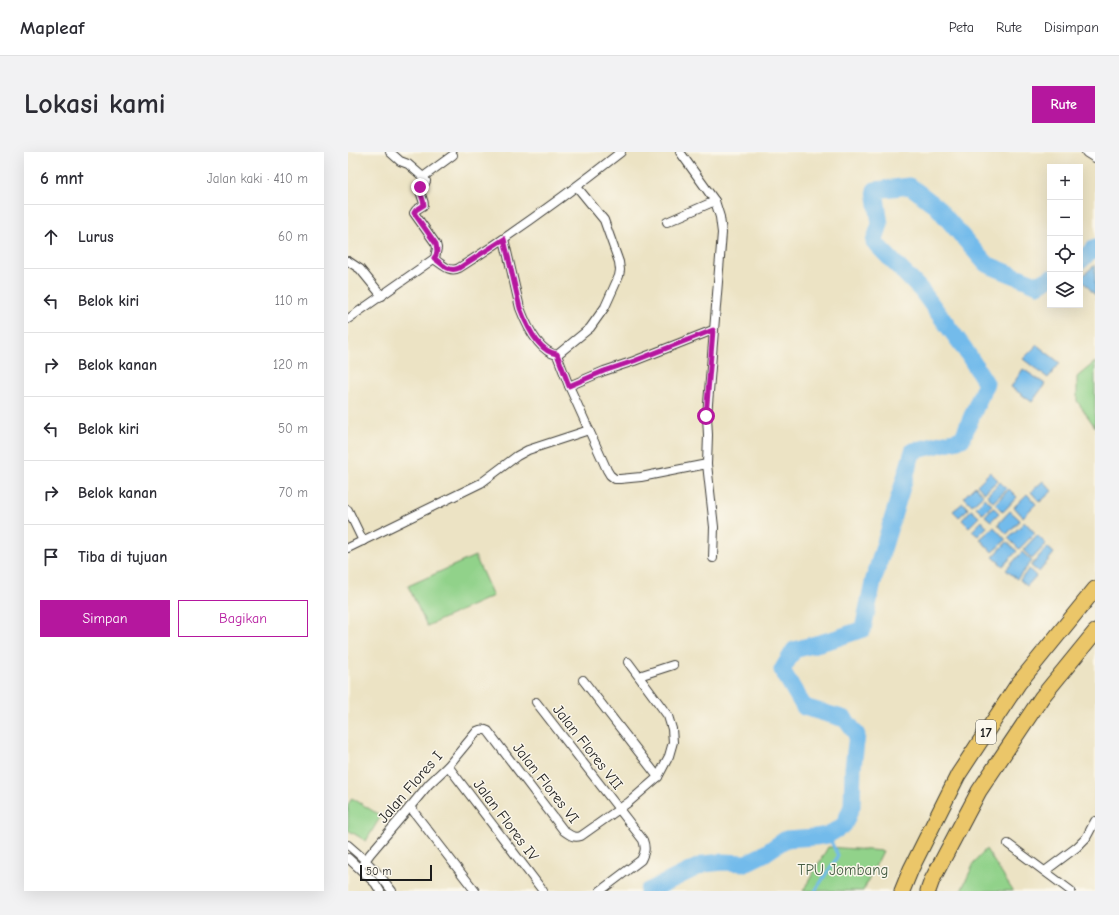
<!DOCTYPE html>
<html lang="id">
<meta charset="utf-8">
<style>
:root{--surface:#fff;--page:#f2f2f3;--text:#2b2b33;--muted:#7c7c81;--line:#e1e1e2;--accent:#b5179e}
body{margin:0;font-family:"Comic Neue",sans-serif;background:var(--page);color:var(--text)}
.controls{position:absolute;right:12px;top:12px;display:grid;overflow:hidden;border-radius:0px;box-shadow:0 4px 16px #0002}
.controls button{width:36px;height:36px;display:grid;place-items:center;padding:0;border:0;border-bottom:1px solid var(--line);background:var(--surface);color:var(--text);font:20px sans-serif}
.scale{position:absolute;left:12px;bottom:10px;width:72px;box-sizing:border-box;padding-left:4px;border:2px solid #1c1c1c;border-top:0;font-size:11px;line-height:14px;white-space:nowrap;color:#1c1c1c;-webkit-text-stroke:3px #fbf7ec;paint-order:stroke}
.stop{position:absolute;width:12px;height:12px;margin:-9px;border:3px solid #b5179e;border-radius:50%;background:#fff}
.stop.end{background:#b5179e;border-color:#fff;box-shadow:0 1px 4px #0008}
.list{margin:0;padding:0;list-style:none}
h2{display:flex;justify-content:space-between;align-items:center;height:52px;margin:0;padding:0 16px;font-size:17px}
h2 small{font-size:13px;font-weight:400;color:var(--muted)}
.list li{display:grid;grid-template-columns:26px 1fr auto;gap:12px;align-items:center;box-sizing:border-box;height:64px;padding:0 16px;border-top:1px solid var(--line)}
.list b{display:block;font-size:15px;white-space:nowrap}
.list em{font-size:13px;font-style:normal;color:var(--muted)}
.actions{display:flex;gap:8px;padding:12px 16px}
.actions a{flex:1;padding:9px 0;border:1px solid var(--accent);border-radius:0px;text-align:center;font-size:14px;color:var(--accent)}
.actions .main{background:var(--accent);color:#fff}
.icon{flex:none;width:22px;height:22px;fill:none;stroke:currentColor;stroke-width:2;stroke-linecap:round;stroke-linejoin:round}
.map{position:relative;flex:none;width:747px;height:739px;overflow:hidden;border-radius:0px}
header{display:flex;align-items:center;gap:24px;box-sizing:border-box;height:56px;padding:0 20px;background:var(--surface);border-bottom:1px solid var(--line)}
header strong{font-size:19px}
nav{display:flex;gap:22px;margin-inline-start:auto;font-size:14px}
.intro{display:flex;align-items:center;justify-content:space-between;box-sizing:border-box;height:96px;padding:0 24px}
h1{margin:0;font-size:28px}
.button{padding:10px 18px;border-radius:0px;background:var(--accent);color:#fff;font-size:14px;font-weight:700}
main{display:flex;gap:24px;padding:0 24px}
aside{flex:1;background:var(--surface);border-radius:0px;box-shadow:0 4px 16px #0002}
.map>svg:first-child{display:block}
.green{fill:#91d28a;stroke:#567753}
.water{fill:#73bbeb;stroke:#486c84}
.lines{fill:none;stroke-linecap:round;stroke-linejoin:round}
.stream{stroke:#73bbeb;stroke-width:3}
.river{stroke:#73bbeb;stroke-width:17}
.minor-casing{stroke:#3b3a35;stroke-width:10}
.tertiary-casing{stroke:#3b3a35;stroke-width:12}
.motorway-casing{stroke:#3b3a35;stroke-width:17}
.minor{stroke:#fff;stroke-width:8}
.tertiary{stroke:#fff;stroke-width:10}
.motorway{stroke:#ebc669;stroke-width:15}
.route{stroke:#b5179e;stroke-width:5}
.labels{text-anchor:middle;stroke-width:3;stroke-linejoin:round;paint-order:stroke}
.shield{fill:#fbf7ec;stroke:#5f5e5a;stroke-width:1}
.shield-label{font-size:14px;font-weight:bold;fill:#1c1c1c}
.street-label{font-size:15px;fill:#1c1c1c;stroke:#fbf7ec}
.park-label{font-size:15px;fill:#455c42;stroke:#fbf7ec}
</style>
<header>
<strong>Mapleaf</strong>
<nav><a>Peta</a><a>Rute</a><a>Disimpan</a></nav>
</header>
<div class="intro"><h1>Lokasi kami</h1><a class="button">Rute</a></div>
<main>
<aside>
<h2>6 mnt<small>Jalan kaki · 410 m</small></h2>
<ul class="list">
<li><svg class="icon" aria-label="ahead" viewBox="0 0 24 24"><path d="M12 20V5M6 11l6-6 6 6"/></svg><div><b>Lurus</b></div><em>60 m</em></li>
<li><svg class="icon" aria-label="left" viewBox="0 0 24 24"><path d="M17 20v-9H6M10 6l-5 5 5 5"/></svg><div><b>Belok kiri</b></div><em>110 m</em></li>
<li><svg class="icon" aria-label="right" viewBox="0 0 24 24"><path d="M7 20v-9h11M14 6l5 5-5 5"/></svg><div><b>Belok kanan</b></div><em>120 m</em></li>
<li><svg class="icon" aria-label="left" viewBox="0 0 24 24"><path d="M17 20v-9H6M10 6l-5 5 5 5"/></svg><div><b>Belok kiri</b></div><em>50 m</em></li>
<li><svg class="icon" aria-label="right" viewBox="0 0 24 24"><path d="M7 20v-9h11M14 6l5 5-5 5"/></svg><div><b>Belok kanan</b></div><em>70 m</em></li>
<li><svg class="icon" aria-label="arrive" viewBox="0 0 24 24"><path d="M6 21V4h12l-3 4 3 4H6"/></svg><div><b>Tiba di tujuan</b></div></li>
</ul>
<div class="actions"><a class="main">Simpan</a><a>Bagikan</a></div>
</aside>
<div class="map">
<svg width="747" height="739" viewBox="0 0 747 739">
<rect width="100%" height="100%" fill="#fbf7ec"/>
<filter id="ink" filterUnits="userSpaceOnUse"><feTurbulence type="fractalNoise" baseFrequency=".025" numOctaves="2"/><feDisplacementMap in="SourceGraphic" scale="8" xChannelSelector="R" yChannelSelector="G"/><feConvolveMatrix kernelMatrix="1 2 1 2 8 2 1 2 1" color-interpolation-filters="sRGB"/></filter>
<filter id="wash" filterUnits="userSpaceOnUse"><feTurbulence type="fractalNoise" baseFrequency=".012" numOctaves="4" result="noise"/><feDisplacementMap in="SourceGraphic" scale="16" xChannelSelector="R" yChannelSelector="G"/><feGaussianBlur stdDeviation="0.9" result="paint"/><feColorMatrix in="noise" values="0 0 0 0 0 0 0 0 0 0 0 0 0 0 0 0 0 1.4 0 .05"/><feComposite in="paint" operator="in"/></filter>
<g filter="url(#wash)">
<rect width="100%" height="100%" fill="#ece3c4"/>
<g class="green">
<path d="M747,210v65l-18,-26v-24z"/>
<path d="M127,404l18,40 -66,30 -19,-40z"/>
<path d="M4,646l29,18 -15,25 -18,-11v-25z"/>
<path d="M480,695l55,4 -20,40h-60z"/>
<path d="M638,697l27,42h-52l13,-28z"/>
</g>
<g class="water">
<path d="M747,113v30l-15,-17z"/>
<path d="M689,193l23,18 -12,15 -25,-19z"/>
<path d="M675,217l22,15 -13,18 -21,-15z"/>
<path d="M642,320l8,8 -14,13 -7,-8z"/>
<path d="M695,329l9,10 -12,11 -9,-10z"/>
<path d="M652,330l7,7 -14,13 -6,-7z"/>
<path d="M627,334l8,9 -11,10 -8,-8z"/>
<path d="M661,337l8,8 -14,15 -8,-8z"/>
<path d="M679,342l9,10 -13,13 -9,-10z"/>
<path d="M637,346l7,7 -9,9 -7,-7z"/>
<path d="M615,351l5,6 -9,8 -6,-6z"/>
<path d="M645,355l6,6 -8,8 -6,-5z"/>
<path d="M623,358l8,7 -10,10 -7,-7z"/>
<path d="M662,359l10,9 -13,14 -6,-6 -3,-4z"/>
<path d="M634,369l5,6 -9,9 -6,-5z"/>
<path d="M677,370l10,11 -16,16 -11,-11z"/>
<path d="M646,375l12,13 -14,12 -12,-13z"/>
<path d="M689,383l9,9 -14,15 -9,-9z"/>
<path d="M659,390l10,9 -14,15 -10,-9z"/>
<path d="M699,395l7,6 -15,19 -8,-6z"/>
<path d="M674,400l10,9 -15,18 -11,-9z"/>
<path d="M681,417l7,7 -9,10 -7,-6z"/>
</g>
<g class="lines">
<path class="stream" d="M467,739l23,-35 -10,-21"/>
<g class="river">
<path d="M732,109l15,-13"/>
<path d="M300,739l56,-27 19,-2 23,1 18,-9 22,-15 29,-2 13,-2 16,-10 8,-19 1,-39 4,-32 -12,-16 -41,-12 -22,-37 12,-20 40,-11 29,-10 10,-47 40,-131 49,-12 24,-56 -22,-35 -43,-58 -47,-48 6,-18 -5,-34 35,-4 26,20 50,58 52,21 12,-7"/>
</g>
</g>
</g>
<g filter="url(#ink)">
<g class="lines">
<g class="minor-casing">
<g id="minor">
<path d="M42,0l10,9 8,3 15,13 30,-22"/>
<path d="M332,0l35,49 5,16 2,16 -15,183 1,19 -1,29 7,63 -1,31"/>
<path d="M319,70l48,-21"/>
<path d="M156,87l16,69c6,16 18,43 37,47l33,-27 15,-21 14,-31 1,-6 -1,-8 -15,-42 -27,-33"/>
<path d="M86,107c8,5 15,14 25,9 57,-36 110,-75 162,-116"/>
<path d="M0,109l12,8 22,27"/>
<path d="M0,167l87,-61 2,-10 -1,-4 -22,-31 2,-3 8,-5c0,-6 -5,-11 -4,-18l5,-4 1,-2 -3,-4"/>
<path d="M209,203l12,31"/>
<path d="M359,312l-66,13 -21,2h-5l-5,-4 -3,-5 -38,-84 35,-15 30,-10 79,-31"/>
<path d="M0,358l15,31"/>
<path d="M0,396l133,-65 36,-27 11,-6 61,-20"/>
<path d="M291,524l34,-11"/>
<path d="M235,528l75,97"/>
<path d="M188,550l107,138c3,8 2,12 -2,20l-41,31"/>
<path d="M100,614l95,125"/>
<path d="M62,655l65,84"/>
<path d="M660,692l63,47"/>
<path d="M0,693c17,14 31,28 44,46"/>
<path d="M0,706l27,25 5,8"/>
<path d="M12,716l10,-14 40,-47 19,-23 19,-18 29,-35c4,-2 7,-2 11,0l76,100c7,5 10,7 17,5l48,-34 29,-25 11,-21 4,-14 -1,-13 -4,-13 -40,-54"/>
<path d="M697,719l32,-24 9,-9 9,-17"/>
</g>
</g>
<g class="tertiary-casing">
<path id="tertiary" d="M739,0l8,5"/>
</g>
<g class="motorway-casing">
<g id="motorway">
<path d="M554,739l9,-22 47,-94 60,-91 77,-95"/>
<path d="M580,739l4,-11 47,-89 63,-94 53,-65"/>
</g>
</g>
<use href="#minor" class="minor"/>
<use href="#tertiary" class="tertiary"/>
<use href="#motorway" class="motorway"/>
</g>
</g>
<g class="lines" filter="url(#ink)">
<path class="route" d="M72,35c-1,7 4,12 4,18l-8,5 -2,3 22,31c1,5 2,10 -2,14 8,6 15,15 25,10l45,-29 16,69c6,16 18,44 37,46l12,32 35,-15 30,-10 79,-31 -7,86"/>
</g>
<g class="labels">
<rect class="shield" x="628" y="568" width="20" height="24" rx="3"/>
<g class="shield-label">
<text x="638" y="585">17</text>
</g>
<g class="street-label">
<text transform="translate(240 595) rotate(52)" y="5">Jalan Flores VII</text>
<text transform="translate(198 631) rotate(52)" y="5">Jalan Flores VI</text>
<text transform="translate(62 635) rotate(-49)" y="5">Jalan Flores I</text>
<text transform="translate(158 668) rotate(53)" y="5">Jalan Flores IV</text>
</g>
<g class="park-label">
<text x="495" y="723">TPU Jombang</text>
</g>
</g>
</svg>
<div class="controls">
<button>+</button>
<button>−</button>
<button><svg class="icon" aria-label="locate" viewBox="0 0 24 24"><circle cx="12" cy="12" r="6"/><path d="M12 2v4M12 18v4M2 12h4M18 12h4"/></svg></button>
<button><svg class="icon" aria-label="layers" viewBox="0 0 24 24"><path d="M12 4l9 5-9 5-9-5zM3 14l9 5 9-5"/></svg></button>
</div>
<div class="scale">50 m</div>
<div class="stop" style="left:358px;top:264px"></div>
<div class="stop end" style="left:72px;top:35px"></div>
</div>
</main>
